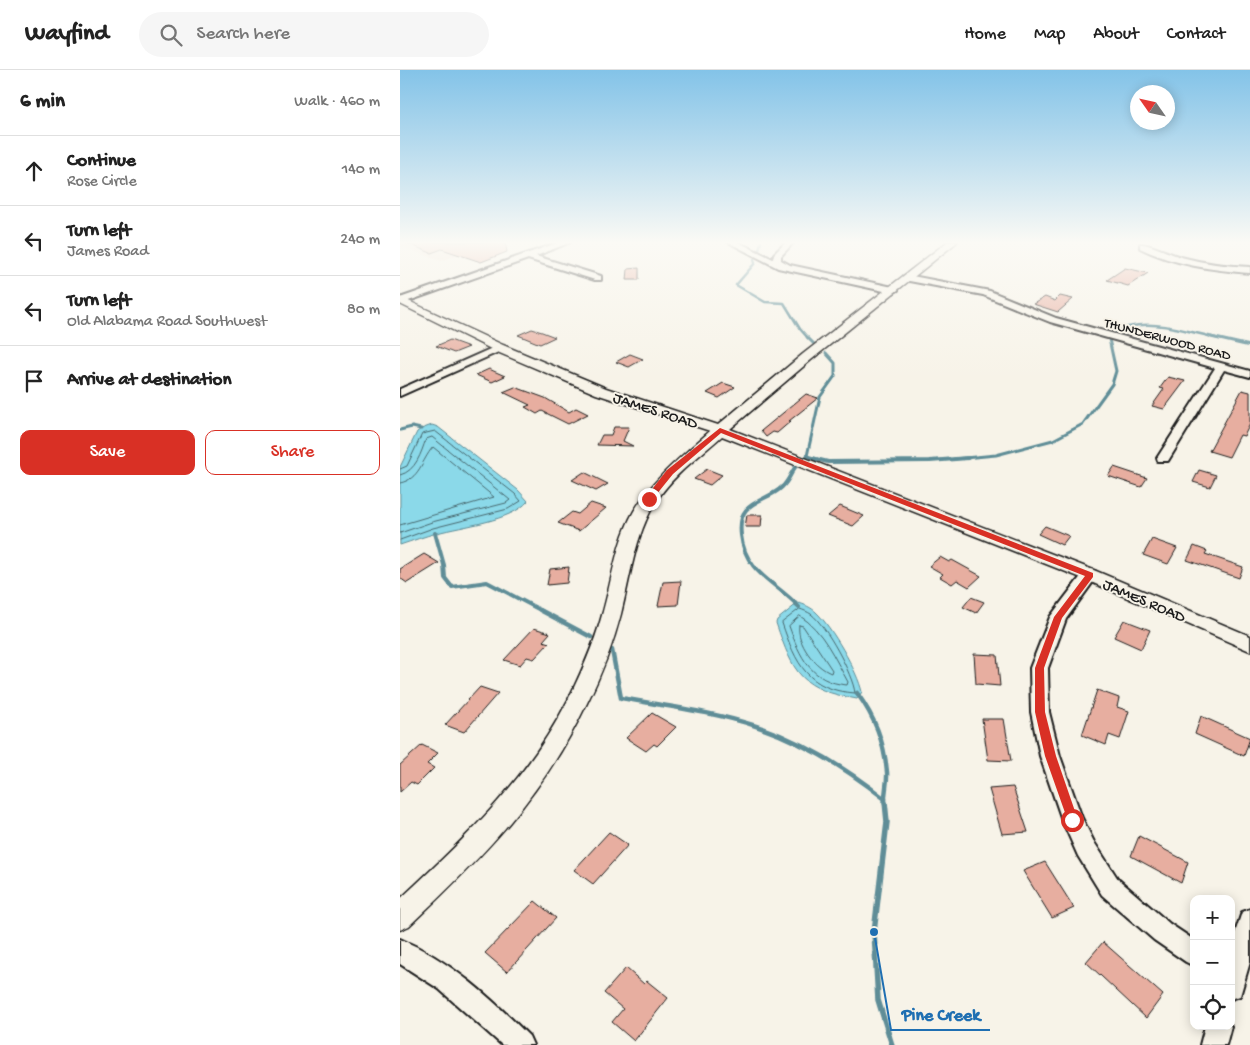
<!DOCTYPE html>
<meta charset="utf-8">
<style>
:root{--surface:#fff;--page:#f6f6f6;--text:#222;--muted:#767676;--line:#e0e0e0;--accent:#d93025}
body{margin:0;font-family:"Gochi Hand",sans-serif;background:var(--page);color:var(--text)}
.controls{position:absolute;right:15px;bottom:15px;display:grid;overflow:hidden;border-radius:10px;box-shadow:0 2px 12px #0003}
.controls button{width:45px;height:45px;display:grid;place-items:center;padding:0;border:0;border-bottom:1px solid var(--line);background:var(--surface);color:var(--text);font:25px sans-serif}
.compass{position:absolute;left:730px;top:15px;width:45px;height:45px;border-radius:50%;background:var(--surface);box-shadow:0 2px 12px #0003;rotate:304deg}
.stop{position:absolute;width:15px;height:15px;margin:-11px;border:4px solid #d93025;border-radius:50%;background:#fff}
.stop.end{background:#d93025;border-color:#fff;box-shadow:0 1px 5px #0008}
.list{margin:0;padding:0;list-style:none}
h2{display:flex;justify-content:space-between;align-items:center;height:65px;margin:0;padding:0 20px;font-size:21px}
h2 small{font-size:16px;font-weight:400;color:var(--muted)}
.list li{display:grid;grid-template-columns:32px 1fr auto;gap:15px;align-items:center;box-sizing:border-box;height:70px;padding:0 20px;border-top:1px solid var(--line)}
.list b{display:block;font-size:19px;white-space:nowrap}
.list p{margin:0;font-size:16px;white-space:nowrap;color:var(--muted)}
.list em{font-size:16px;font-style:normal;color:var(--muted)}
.actions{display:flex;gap:10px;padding:15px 20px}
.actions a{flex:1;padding:11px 0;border:1px solid var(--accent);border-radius:10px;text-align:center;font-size:18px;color:var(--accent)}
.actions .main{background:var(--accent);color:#fff}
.icon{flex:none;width:28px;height:28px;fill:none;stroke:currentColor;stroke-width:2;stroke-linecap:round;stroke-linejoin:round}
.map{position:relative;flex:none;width:850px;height:975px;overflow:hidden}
header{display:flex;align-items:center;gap:30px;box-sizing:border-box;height:70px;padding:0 25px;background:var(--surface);border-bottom:1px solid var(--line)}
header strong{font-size:24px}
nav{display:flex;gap:28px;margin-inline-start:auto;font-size:18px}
.search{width:350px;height:45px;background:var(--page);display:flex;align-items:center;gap:12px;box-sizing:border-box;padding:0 18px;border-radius:28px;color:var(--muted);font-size:19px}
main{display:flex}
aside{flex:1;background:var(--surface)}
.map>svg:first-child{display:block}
.built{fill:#f2ded2}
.water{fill:#8bd9e9;stroke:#5f8d97}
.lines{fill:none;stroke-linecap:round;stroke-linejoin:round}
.shore{stroke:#48686e;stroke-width:1}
.stream-far4{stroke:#5f8d97;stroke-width:2.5}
.stream-far3{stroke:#5f8d97;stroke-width:3}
.stream-far2{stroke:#5f8d97;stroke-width:4}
.stream-far1{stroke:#5f8d97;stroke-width:4.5}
.stream{stroke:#5f8d97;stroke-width:5.5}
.building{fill:#e7aea0;stroke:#1c1c1c}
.minor-casing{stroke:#1c1c1c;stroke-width:4}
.tertiary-casing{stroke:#1c1c1c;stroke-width:3}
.minor{fill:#f7f3e8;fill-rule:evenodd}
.tertiary{fill:#f7f3e8;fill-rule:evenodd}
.route{fill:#d93025}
.labels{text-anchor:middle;stroke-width:4;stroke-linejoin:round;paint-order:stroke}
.far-street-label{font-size:14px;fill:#1c1c1c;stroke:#f7f3e8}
.street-label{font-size:16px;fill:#1c1c1c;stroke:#f7f3e8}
.leader{fill:none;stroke:#1f6fb2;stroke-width:2}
.callout-dot{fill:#1f6fb2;stroke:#f7f3e8;stroke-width:2}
.callout-label{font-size:18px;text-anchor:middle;font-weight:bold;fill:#1f6fb2;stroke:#f7f3e8;stroke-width:4;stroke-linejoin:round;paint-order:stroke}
</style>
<header>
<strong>Wayfind</strong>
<div class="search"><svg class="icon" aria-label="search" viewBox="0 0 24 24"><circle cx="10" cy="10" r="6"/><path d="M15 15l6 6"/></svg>Search here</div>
<nav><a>Home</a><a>Map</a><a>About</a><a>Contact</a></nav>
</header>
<main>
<aside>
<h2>6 min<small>Walk · 460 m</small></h2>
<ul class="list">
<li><svg class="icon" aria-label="ahead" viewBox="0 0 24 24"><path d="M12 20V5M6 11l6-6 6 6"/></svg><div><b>Continue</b><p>Rose Circle</p></div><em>140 m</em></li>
<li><svg class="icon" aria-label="left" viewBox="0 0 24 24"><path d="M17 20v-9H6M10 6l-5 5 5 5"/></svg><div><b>Turn left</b><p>James Road</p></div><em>240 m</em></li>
<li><svg class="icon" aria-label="left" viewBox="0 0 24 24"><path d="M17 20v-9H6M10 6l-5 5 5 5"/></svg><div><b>Turn left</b><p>Old Alabama Road Southwest</p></div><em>80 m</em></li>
<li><svg class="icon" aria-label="arrive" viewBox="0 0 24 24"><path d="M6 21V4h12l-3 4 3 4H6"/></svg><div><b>Arrive at destination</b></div></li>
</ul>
<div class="actions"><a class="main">Save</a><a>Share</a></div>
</aside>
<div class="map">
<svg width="850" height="975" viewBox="0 0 850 975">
<rect width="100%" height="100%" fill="#f7f3e8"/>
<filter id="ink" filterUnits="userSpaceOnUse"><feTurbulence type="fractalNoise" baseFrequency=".02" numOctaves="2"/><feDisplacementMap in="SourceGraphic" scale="10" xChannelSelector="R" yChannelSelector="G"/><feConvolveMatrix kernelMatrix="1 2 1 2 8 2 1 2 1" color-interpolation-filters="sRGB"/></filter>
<g filter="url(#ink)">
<path class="built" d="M0,172h93l-52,19 -41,-15z"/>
<g class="water">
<path d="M32,355l6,2 80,63 10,11c-16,20 -66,25 -91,32 -12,3 -25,8 -37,12v-78l17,-35 4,-3z"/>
<path d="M398,533c6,1 14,5 18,9 15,14 42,60 46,80l-5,7c-56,-10 -63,-24 -81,-76l1,-3z"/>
</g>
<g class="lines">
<g class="shore">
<path d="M0,399l7,-3 15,-32 13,-3 80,63 6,7 -13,8 -75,19 -33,12"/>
<path d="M0,405c16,-4 21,-22 26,-36l6,-2 78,63 -4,3 -74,19 -32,11"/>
<path d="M0,413c20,-4 21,-22 33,-36l61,50 -94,28"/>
<path d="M400,539c3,1 8,3 11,5 15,11 42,61 44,79 -47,-3 -59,-29 -73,-70z"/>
<path d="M400,546c23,14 35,43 48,66l-1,3c-36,-3 -47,-28 -58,-59z"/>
<path d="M399,555l4,1 29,44 -1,3c-16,-6 -35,-30 -32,-48z"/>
</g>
<g class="stream-far4">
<path d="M358,183l3,-11"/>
<path d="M354,189l1,4 -19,22 29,17 19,1 16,26 8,9"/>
<path d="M712,264c30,-19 72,-4 104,4"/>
</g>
<g class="stream-far3">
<path d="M407,267l7,7"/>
<path d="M811,267l39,9"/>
<path d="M0,360l12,-3 9,2"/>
<path d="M407,386l10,3"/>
<path d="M403,389l4,-3 13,-59 15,-21v-13l-9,-10"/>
<path d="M554,389l42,-4 57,-15 30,-16 29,-40 4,-13 -7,-32"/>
</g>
<g class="stream-far2">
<path d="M412,388l16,4 102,-1 38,-3"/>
<path d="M35,463l9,32 1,13 7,9 35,-5 55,29"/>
<path d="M399,537c-23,-25 -54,-34 -58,-72 -1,-9 -1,-18 5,-25 10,-11 26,-13 36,-23 10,-9 8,-19 23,-29"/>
</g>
<g class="stream-far1">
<path d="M140,540l51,27"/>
<path d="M212,580l9,48c44,8 93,14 135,28 47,16 90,42 129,73"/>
<path d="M457,623c18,25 27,48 30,79 1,10 -3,21 -2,31"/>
</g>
<path class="stream" d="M485,732l2,20 -13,110 4,68 14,45"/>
</g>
<g class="building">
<path d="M4,172h101l2,10 -26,10 -39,-13 -11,4z"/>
<path d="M239,198v12h-12l1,-11z"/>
<path d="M725,198l23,5 -20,13 -21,-6z"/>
<path d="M660,226l13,3 -15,13 -25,-8 12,-7 10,4z"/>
<path d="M132,259l10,3 13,5 -15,7 -22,-9z"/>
<path d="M50,270l19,7 -15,6 -18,-7z"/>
<path d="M230,284l13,5 -14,8 -13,-5z"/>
<path d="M89,299l16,7 -13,6 -16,-7z"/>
<path d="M768,307l17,4 -21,28 -12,-3 12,-17 -4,-1z"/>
<path d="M323,313l12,4 -16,11 -12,-5z"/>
<path d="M115,317l30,11 24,14 7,-4 12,6 -20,10 -26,-13 -5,3 -12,-7 5,-2 -27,-13z"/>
<path d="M842,320l8,2v32l-6,12 -4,-1 -11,22 -20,-6z"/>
<path d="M406,324l12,4 -29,23h2l-14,12 -4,-1 -7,5 -5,-6z"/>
<path d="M214,357h15l-6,14 10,5 -36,-1 5,-10h9z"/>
<path d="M714,397l33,11 -6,9 -33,-11z"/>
<path d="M307,399l15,6 -12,10 -16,-6z"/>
<path d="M799,400l17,5 -6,12 -17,-5z"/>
<path d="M184,402l24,12 -12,7 -24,-11z"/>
<path d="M191,433l15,5 -27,23 -21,-8 14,-11 6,2z"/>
<path d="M440,436l24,10 -11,10 -25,-10z"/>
<path d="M347,445h15l-1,12h-16z"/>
<path d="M645,456l24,10 -7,9 -24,-11z"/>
<path d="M752,469l25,9 -9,16 -25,-9z"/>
<path d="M794,476l13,5 -2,3 38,13 -4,11 -52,-18z"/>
<path d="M24,484l15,9 -32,20 -7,-5v-9z"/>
<path d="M540,487l9,5 3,-2 29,16 -12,11 -12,-7 -5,4 -12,-7 3,-3 -14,-8z"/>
<path d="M169,497l-2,16 -20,2 3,-16z"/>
<path d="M281,511l-3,24 -20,1 5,-24z"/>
<path d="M571,527l13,5 -8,11 -13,-6z"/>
<path d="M724,550l26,10 -9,19 -27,-12z"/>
<path d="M134,558l16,5 -7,8 6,2 -15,16 -7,-2 -7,8 -16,-5z"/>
<path d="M574,584l23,1 3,31 -24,-2z"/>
<path d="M80,617l18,6 -34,39 -19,-7z"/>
<path d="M697,620l22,8 -2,9 12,4 -9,28 -11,-4 -3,10 -24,-10z"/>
<path d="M252,643l24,14 -19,19 -3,-2 -8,7 -20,-13z"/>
<path d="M801,646l49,22 -6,18 -49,-22z"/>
<path d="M582,649h22l7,42 -23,-1z"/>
<path d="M22,675l16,8 -11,11 7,4 -17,17 -6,-3 -11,10v-27z"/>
<path d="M613,717l15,45 -26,2 -13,-45z"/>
<path d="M209,762l19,13 -35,39 -19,-14z"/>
<path d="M739,766l49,26 -7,21 -50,-27z"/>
<path d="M645,792l29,46 -22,10 -29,-47z"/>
<path d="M135,831l21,17 -49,54 -22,-19z"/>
<path d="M703,872l60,53 -17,23 -60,-56z"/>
<path d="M226,898l18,16 3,-3 21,17 -34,43 -22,-19 11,-13 -19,-16z"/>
</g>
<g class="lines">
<g class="minor-casing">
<g id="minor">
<path d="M160,172h11l-35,14 65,20v4h-6l-67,-21 -128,45v-6z"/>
<path d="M328,172h10l35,17 1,-5 12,-12h8l-13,14v4l9,5 103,22 5,3 -5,3 -115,-25z"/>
<path d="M740,174c9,-1 30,10 41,13 22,6 46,9 69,10v6c-37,-3 -76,-8 -110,-25z"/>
<path d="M507,205l83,16 66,27 194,53v6l-26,-7 -56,91h-10l-1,-3 58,-90 -165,-46 -67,-27 -79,-15v-4z"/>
<path d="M99,275l4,1 1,2 -1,2 -103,46v-7z"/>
<path d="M690,500l5,1 3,4 -32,44 -18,49 1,44 11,44 22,62 12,24 24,37 52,45 24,16v26l-8,-4 -32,-22 -52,-45 -24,-39 -16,-36 -22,-64 -9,-44 -1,-44 20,-51 35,-46z"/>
<path d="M850,839v53l-10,34 -9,3v-54l11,-33z"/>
<path d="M0,869c50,21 91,59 129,97l4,9h-31l-63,-56 -39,-25z"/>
<path d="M805,956h26l-5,19h-26z"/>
</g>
</g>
<g class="tertiary-casing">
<path id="tertiary" d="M547,172h10l-146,118 -81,69 366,142 154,65v15l-166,-72 -362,-143c-22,20 -48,38 -65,64 -22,34 -26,75 -36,114 -8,31 -20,61 -34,89 -45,94 -103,152 -178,223l-9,4v-31c65,-60 127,-119 168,-199 13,-27 26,-55 34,-85 10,-34 14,-73 32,-104 20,-33 48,-55 76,-80l-114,-37 -101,-43 -95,-47v-7l103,48 103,43 112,37 85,-71z"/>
</g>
<use href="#minor" class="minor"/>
<use href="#tertiary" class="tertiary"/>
</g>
</g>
<linearGradient id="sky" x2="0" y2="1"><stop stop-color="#83c3e8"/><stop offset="0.56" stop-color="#fbfaf5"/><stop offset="1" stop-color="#fbfaf5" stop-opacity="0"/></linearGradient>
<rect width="850" height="308" fill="url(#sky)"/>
<path class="route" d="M320,358l373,145v4l-31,41 -18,50 1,44 11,44 22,64 -2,4h-7l-24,-68 -10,-44v-44l19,-51 31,-41 -364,-143 -48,41 -21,26h-6v-3l21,-27z"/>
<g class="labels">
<g class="far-street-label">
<text transform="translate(768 268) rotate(15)" y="5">THUNDERWOOD ROAD</text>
</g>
<g class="street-label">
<text transform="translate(256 339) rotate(18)" y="6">JAMES ROAD</text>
<text transform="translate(745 529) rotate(23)" y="6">JAMES ROAD</text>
</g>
</g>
<path class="leader" d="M474 862L491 960H590"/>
<circle class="callout-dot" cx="474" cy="862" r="5"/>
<g class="callout-label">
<text x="541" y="950">Pine Creek</text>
</g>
</svg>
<div class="controls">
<button>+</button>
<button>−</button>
<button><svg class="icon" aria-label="locate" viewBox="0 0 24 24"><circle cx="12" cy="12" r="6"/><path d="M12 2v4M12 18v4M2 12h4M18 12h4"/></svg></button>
</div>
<svg class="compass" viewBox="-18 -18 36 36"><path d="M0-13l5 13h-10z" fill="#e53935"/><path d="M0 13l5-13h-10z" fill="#767676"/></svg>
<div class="stop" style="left:672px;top:750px"></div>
<div class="stop end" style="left:249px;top:429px"></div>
</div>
</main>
